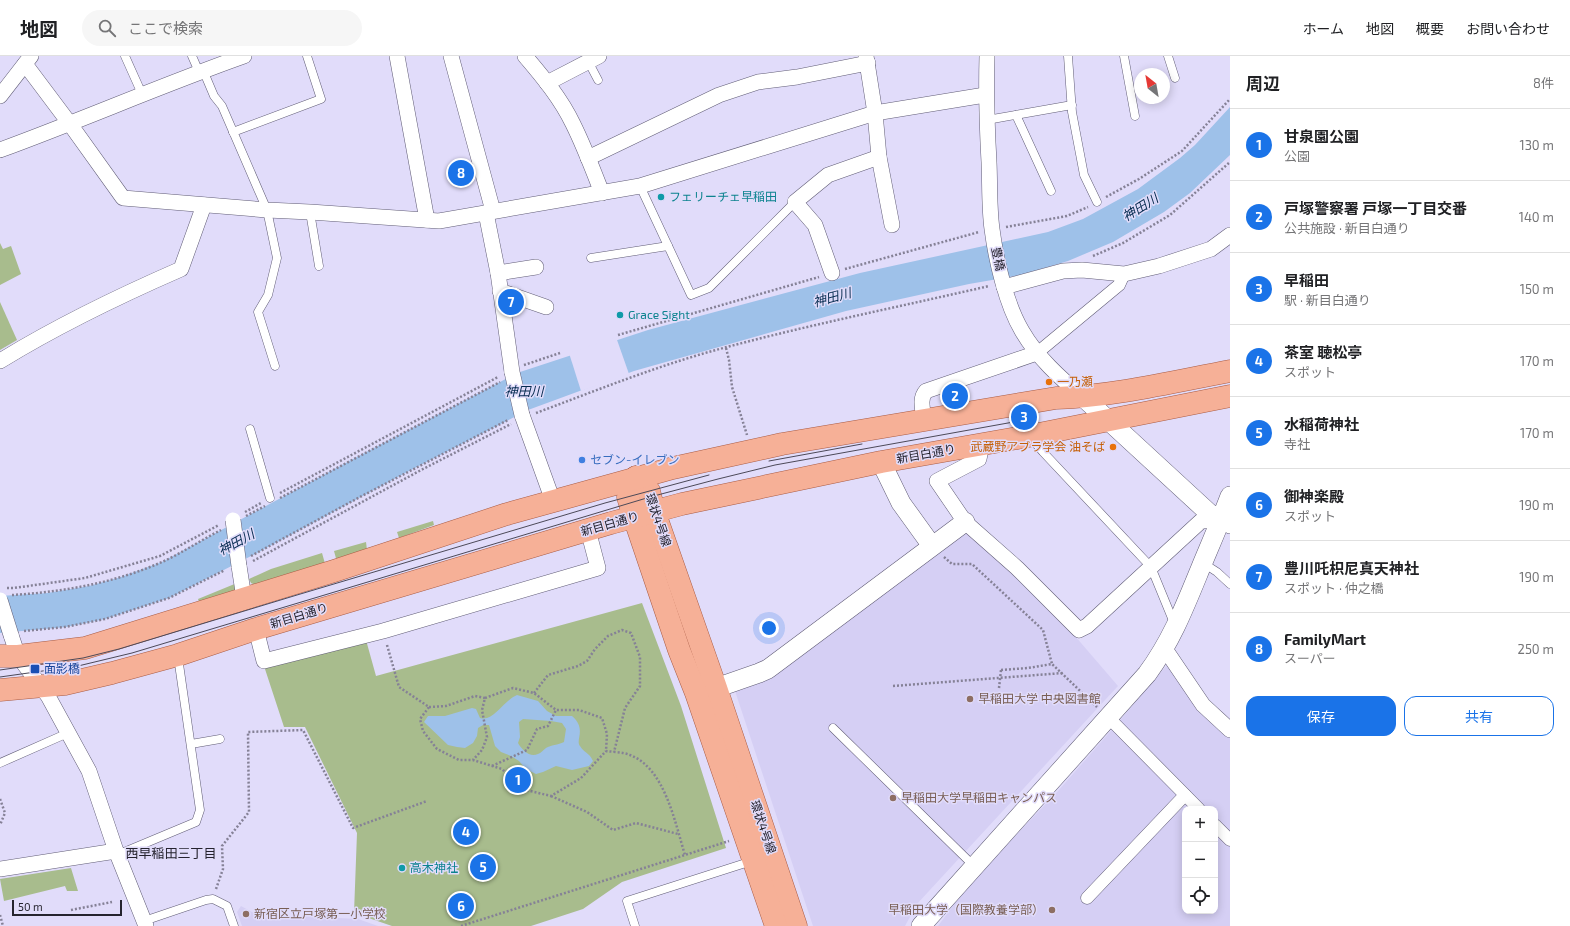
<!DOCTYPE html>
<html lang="ja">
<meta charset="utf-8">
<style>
:root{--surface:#fff;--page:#f6f6f6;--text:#202124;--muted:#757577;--line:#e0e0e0;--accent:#1a73e8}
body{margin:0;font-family:"Exo 2","Noto Sans JP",sans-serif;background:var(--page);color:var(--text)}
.controls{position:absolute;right:12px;bottom:12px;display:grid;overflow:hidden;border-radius:8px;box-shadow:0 2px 10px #0003}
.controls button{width:36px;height:36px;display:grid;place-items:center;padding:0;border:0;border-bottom:1px solid var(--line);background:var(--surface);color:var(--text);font:20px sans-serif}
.compass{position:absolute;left:1134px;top:12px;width:36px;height:36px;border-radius:50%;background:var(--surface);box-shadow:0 2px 10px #0003;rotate:329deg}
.scale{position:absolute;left:12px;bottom:10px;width:110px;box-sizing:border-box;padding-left:4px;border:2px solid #25232e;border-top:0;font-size:11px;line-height:14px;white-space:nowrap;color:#25232e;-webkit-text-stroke:3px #e1dcfa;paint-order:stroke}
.you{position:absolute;left:769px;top:572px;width:14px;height:14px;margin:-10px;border:3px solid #fff;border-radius:50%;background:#1a73e8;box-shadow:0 0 0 6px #1a73e833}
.badge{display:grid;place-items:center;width:26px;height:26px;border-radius:50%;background:var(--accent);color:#fff;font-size:13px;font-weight:700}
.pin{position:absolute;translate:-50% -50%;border:2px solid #fff;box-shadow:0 1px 4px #0006}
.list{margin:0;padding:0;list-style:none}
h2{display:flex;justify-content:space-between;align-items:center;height:52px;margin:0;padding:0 16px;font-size:17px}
h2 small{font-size:13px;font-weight:400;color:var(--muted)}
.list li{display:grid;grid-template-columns:26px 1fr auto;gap:12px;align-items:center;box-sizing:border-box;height:72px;padding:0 16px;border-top:1px solid var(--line)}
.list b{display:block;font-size:15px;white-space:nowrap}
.list p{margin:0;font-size:13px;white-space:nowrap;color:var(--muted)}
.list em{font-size:13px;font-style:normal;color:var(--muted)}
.actions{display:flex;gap:8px;padding:12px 16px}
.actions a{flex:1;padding:9px 0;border:1px solid var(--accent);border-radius:12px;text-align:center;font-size:14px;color:var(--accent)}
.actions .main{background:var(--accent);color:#fff}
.icon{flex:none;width:22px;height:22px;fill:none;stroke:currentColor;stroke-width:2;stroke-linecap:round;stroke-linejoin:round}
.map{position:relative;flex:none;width:1230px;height:870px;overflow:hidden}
header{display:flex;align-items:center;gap:24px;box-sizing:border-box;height:56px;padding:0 20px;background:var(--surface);border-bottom:1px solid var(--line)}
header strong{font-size:19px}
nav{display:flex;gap:22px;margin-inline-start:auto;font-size:14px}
.search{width:280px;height:36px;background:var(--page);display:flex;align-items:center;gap:10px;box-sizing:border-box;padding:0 14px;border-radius:22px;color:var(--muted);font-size:15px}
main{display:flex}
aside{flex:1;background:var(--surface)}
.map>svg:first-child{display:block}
.built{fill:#d5cff4;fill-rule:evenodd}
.green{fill:#a8bc8d}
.water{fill:#9ec1e9;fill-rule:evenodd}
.pier{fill:#e1dcfa}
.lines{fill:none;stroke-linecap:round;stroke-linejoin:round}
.service-casing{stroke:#615d76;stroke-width:9}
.pedestrian-casing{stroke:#615d76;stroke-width:13}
.minor-casing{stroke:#615d76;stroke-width:16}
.tertiary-casing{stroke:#615d76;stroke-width:20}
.primary-casing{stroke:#a95c45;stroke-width:23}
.path{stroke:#858196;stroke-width:2.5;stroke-dasharray:2 2;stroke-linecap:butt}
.service{stroke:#fff;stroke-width:8}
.pedestrian{stroke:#fff;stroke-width:12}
.minor{stroke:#fff;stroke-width:15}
.tertiary{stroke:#fff;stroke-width:19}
.primary{stroke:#f6b097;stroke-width:22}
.tram{stroke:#4c4958;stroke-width:1}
.minor-bridge-casing{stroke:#615d76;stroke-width:16;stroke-linecap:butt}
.path-bridge{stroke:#858196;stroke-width:2.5;stroke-dasharray:2 2;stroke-linecap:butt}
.minor-bridge{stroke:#fff;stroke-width:15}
.culture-dot{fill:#0f9aa8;stroke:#e1dcfa;stroke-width:1.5}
.food-dot{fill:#e8710a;stroke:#e1dcfa;stroke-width:1.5}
.shop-dot{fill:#3f7fe0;stroke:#e1dcfa;stroke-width:1.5}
.transit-dot{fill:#1a4fb4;stroke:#e1dcfa;stroke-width:1.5}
.education-dot{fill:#8d6e63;stroke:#e1dcfa;stroke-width:1.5}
.labels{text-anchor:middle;stroke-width:3;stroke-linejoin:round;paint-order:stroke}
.culture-label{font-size:12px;fill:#0d838f;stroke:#e1dcfa;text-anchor:start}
.street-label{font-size:12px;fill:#25232e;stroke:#e1dcfa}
.food-label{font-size:12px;fill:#c56008;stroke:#e1dcfa;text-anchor:start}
.shop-label{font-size:12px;fill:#366cbe;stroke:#e1dcfa;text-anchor:start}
.transit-label{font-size:12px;fill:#164399;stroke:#e1dcfa;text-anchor:start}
.education-label{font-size:12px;fill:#785e54;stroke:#e1dcfa;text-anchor:start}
.water-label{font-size:13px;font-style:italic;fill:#042a4f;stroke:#e1dcfa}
.neighbourhood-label{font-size:13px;fill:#25232e;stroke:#e1dcfa}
</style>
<header>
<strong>地図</strong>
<div class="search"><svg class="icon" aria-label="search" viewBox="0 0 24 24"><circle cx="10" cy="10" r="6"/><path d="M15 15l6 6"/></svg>ここで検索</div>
<nav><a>ホーム</a><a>地図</a><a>概要</a><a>お問い合わせ</a></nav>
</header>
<main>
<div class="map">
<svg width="1230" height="870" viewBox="0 0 1230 870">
<rect width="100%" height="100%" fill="#e1dcfa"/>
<g class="built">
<path d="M963,474l58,51 54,55 43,50 -201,218 -12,22h-92l-78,-235z"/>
<path d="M1168,608l62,72v190h-292l29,-39 91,-96 58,-66zM1185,753h30v102h-30z"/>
<path d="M241,850l22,12 36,-2 59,3 20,7h-136l-5,-14z"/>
</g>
<g class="green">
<path d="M0,187l3,6 8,-3 10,28 -21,11z"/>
<path d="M0,246l17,38 -17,10z"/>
<path d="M433,465l1,4 -35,13 -2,-6z"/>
<path d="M366,486l1,8 -30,12 -3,-11z"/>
<path d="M322,497l4,14 -71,18 -4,-2 -2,-4 22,-10z"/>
<path d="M237,527v7l-37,14 -2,-5z"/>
<path d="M642,547l39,103 45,142 -104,34 -39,27 -52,17h-139l-38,-13 3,-80 -52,-106h-21l-20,-61 102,-26 10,36z"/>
<path d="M71,812l7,23h-11l-2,-5 -61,15 -4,-22z"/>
</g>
<g class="water">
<path d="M1230,51v48l-40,38 -26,19 -51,30 -45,19 -47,14 -52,9 -123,27 -212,60 -106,39 -119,61 -152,82 -88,45 -64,21 -39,8 -66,6v-37l47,-3 42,-7 32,-9 41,-15 193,-104 162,-85 131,-43 212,-57 188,-41 35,-13 55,-30 42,-31 15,-13z"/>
<path d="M517,639l21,6 9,10 9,5h16c15,13 3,24 8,30 4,7 9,6 13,15l-4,5 -17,4 -16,-4 -13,6 -7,2 -10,-5 -7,-8 -8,-5 -10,-4 -6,-6 -6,-21h-6l-5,3 -1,8 -4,7 -8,5 -8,-1 -9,-2 -24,-23 4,-6h17l27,-8 4,1 4,9c14,4 23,-17 37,-23zM523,663l28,2 11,2 4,6 -2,13c-6,3 -13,3 -18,6 -3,2 -5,5 -8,6 -8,4 -16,-4 -20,-11l2,-6 -1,-15z"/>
</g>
<path class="pier" d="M616,281l13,37 -48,17 -12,-38z"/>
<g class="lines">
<g class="service-casing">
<g id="service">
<path d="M125,0l17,38"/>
<path d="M192,0l7,16"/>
<path d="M1068,0l4,56 12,63 13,27"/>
<path d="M1124,0l11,60"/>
<path d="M1168,0l7,22"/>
<path d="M588,5l10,19"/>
<path d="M203,14l11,26 8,10 45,104 10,48 -9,37 -10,17 17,54"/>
<path d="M1016,59l35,76"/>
<path d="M987,64l85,-15"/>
<path d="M233,76l88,-33 -14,-43"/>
<path d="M640,130l51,109 18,-7 86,-86"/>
<path d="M310,156l9,54"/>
<path d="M591,202l77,-12"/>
<path d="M250,373l20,69"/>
<path d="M1030,381l13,15 108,115 23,56"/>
<path d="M1203,507l14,9 13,12"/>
<path d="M833,672l141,138"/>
<path d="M191,688l29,-5"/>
<path d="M0,707l68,-30"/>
<path d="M117,799l79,-33 4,-12 -22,-153"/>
<path d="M144,865l62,-21 7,-1 14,7 7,20"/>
<path d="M635,870l-8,-25 125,-40"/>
</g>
</g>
<g class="pedestrian-casing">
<g id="pedestrian">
<path d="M1037,297l82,-68 5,-11"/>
<path d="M1108,661l91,92"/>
<path d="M1215,769l15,15"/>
<path d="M1087,842l98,-103"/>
</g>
</g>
<g class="minor-casing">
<g id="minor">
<path d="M397,0l30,164"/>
<path d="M451,0l42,155"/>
<path d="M525,0c18,21 36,43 48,68 11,22 20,46 29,69"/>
<path d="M866,0l9,57 4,44 13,68"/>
<path d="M987,0c-1,36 0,71 2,106 1,22 0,45 3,67 4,31 14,75 30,102 15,26 38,47 61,66"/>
<path d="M25,8l45,60 53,74 144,12 43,2 129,9 201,-35 235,-73 110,-18"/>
<path d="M547,27l52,-27"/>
<path d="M0,40l31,-40"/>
<path d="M0,94c82,-30 162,-65 244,-94"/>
<path d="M588,102l131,-63 39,-13 39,-5 71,-14"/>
<path d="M486,157l12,60 14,99"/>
<path d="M498,217l38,-6"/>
<path d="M832,217l-17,-48 -20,-23 33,-27 51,-18"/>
<path d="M1004,231l59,-16 19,-1 42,4 35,-8 52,-17 19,-14"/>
<path d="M500,235l46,16"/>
<path d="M0,305c57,-35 119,-65 181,-92l23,-64"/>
<path d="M522,359l31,86"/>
<path d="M924,363c-1,-9 -5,-20 2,-28l111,-38"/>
<path d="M982,388l-3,15 -42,22 28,41 52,46 62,62 8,-4 114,-105 20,-1 9,6"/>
<path d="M239,510l5,32"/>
<path d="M256,573l8,32 119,-30 215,-63 -10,-38"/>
<path d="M11,579l7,21 30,40 41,75 27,80 30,75"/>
<path d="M1165,593l38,56 27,25"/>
<path d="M0,813l116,-18"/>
</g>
</g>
<g class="tertiary-casing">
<g id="tertiary">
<path d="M1083,341l126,116 12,7"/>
<path d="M881,406l20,41 31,43"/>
<path d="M716,632l43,-15 9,-4 197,-147"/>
<path d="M921,870l226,-252c25,-34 38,-68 54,-107 10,-24 20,-47 29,-71"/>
</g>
</g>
<g class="primary-casing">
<g id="primary">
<path d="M636,421l13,14 5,20 62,177 80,238"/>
<path d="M636,421l-8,20 6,20 45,133 17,43 80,233"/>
<path d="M0,600h18l67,-8 249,-77 173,-57 166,-46 109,-24 274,-46c59,-2 116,-16 174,-27"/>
<path d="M0,634l65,-6 47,-11 66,-18 78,-26 355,-106 71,-19 199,-42 148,-26 201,-40"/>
</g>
</g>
<g class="path">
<path d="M1106,141l33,-18 43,-28 48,-52"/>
<path d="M1006,171l61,-11 21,-9"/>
<path d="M1093,200l30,-13 47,-28 60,-53"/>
<path d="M845,213l134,-37"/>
<path d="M618,279l201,-58"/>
<path d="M726,292l3,12 3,27 15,48"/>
<path d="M524,309l36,-12"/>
<path d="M536,357c56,-21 111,-43 169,-60 93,-26 189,-45 284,-67"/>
<path d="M280,437l218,-116"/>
<path d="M280,442l220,-116"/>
<path d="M245,456l16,-9"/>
<path d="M246,460l19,-10"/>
<path d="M251,500l109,-59 148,-77"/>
<path d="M944,501l8,7h20l71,66 9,34"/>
<path d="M253,505l170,-92 88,-45"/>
<path d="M7,532h7l71,-10 75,-22 59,-31"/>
<path d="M12,539c51,-3 102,-12 150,-33 20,-9 39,-22 59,-32"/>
<path d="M24,575l41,-4 40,-8 64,-21 56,-28"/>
<path d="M387,589l12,42 30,20 -9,12 3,12 14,18 22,11h14l29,9 20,20 29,7 30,-18 25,-27"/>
<path d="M1001,614l27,-2 24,-4 45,43"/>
<path d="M893,630l170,-13"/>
<path d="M534,637l14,-18 30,-9 9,-5 8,-12 13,-13 14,-6 9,3 9,24v29l-15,22 -11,44"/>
<path d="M485,642l28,-10 21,5 22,17h23l23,8 5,16 -1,17c7,1 17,1 24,4 35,13 45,68 55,100"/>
<path d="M429,651l17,-1 29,-10 10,2 -3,12 5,27 -5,13 -9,10"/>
<path d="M492,710l35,-16 10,-21 11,-3 8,-16"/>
<path d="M551,740l36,16 26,18 23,-7 42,11"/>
<path d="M0,743l5,14 -5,12"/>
<path d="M216,833l7,-20 -1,-23 27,-34 -1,-80 55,-2 50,98 74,-27"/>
<path d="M71,854l41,-8"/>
<path d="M0,859l3,11"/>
<path d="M461,870l268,-85"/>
</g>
<use href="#service" class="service"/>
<use href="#pedestrian" class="pedestrian"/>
<use href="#minor" class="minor"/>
<use href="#tertiary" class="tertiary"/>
<use href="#primary" class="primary"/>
<g class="tram">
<path d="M769,405l93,-17"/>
<path d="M0,614l83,-12 36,-9 178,-54 308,-92 104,-28"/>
<path d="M0,621l78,-11 54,-13 518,-156 68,-18 57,-14 244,-44"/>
</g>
<g class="minor-bridge-casing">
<g id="minor-bridge">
<path d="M512,316l10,43"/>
<path d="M233,464l6,46"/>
<path d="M0,544l11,35"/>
</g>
</g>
<path class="path-bridge" d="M999,632l2,-18"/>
<use href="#minor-bridge" class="minor-bridge"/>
</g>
<g class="culture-dot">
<circle cx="661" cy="141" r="4"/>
<circle cx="620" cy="259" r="4"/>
<circle cx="402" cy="812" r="4"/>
</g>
<g class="food-dot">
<circle cx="1049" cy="326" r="4"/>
<circle cx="1113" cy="391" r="4"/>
</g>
<circle class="shop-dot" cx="582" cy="404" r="4"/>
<rect class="transit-dot" x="30" y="608" width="10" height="10" rx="2"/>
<g class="education-dot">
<circle cx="970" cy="643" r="4"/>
<circle cx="893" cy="742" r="4"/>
<circle cx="1052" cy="854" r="4"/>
<circle cx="246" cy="858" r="4"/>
</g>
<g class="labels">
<g class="culture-label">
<text x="669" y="145">フェリーチェ早稲田</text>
<text x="628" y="263">Grace Sight</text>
<text x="410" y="816">高木神社</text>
</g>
<g class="street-label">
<text transform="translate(998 203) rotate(78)" y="4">豊橋</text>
<text transform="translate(926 398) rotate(-10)" y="4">新目白通り</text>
<text transform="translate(658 464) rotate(71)" y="4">環状4号線</text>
<text transform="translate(610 468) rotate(-16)" y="4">新目白通り</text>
<text transform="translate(299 560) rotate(-17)" y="4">新目白通り</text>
<text transform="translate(763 771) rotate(71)" y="4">環状4号線</text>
</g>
<g class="food-label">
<text x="1057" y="330">一乃瀬</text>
<text x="1105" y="395" text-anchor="end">武蔵野アブラ学会 油そば</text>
</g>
<g class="shop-label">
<text x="590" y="408">セブン-イレブン</text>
</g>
<g class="transit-label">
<text x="44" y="617">面影橋</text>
</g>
<g class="education-label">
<text x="978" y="647">早稲田大学 中央図書館</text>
<text x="901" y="746">早稲田大学早稲田キャンパス</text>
<text x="1044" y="858" text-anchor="end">早稲田大学（国際教養学部）</text>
<text x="254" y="862">新宿区立戸塚第一小学校</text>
</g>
<g class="water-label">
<text transform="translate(1140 151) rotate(-32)" y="5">神田川</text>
<text transform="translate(832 241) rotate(-15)" y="5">神田川</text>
<text x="524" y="340">神田川</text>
<text transform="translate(236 486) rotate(-28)" y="5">神田川</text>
</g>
<g class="neighbourhood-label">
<text x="171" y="802">西早稲田三丁目</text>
</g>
</g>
</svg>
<div class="controls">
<button>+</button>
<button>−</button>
<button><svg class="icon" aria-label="locate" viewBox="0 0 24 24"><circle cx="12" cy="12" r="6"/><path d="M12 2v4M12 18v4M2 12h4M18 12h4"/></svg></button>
</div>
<svg class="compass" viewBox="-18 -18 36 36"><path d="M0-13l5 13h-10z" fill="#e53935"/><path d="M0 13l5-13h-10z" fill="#757577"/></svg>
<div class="scale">50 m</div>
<div class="you"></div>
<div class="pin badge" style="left:518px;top:724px">1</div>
<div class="pin badge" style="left:955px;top:340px">2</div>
<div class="pin badge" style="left:1024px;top:361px">3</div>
<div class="pin badge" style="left:466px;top:776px">4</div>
<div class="pin badge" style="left:483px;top:811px">5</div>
<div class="pin badge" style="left:461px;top:850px">6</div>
<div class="pin badge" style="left:511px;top:246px">7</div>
<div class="pin badge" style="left:461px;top:117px">8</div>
</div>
<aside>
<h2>周辺<small>8件</small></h2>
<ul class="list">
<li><span class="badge">1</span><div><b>甘泉園公園</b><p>公園</p></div><em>130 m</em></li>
<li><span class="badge">2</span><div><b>戸塚警察署 戸塚一丁目交番</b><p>公共施設 · 新目白通り</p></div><em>140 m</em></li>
<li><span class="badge">3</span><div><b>早稲田</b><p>駅 · 新目白通り</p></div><em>150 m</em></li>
<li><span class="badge">4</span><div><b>茶室 聴松亭</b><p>スポット</p></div><em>170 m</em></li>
<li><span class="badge">5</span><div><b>水稲荷神社</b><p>寺社</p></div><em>170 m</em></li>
<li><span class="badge">6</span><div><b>御神楽殿</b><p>スポット</p></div><em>190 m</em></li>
<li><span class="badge">7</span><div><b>豊川吒枳尼真天神社</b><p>スポット · 仲之橋</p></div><em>190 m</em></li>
<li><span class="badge">8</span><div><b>FamilyMart</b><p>スーパー</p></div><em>250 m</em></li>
</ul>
<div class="actions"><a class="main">保存</a><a>共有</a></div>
</aside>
</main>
